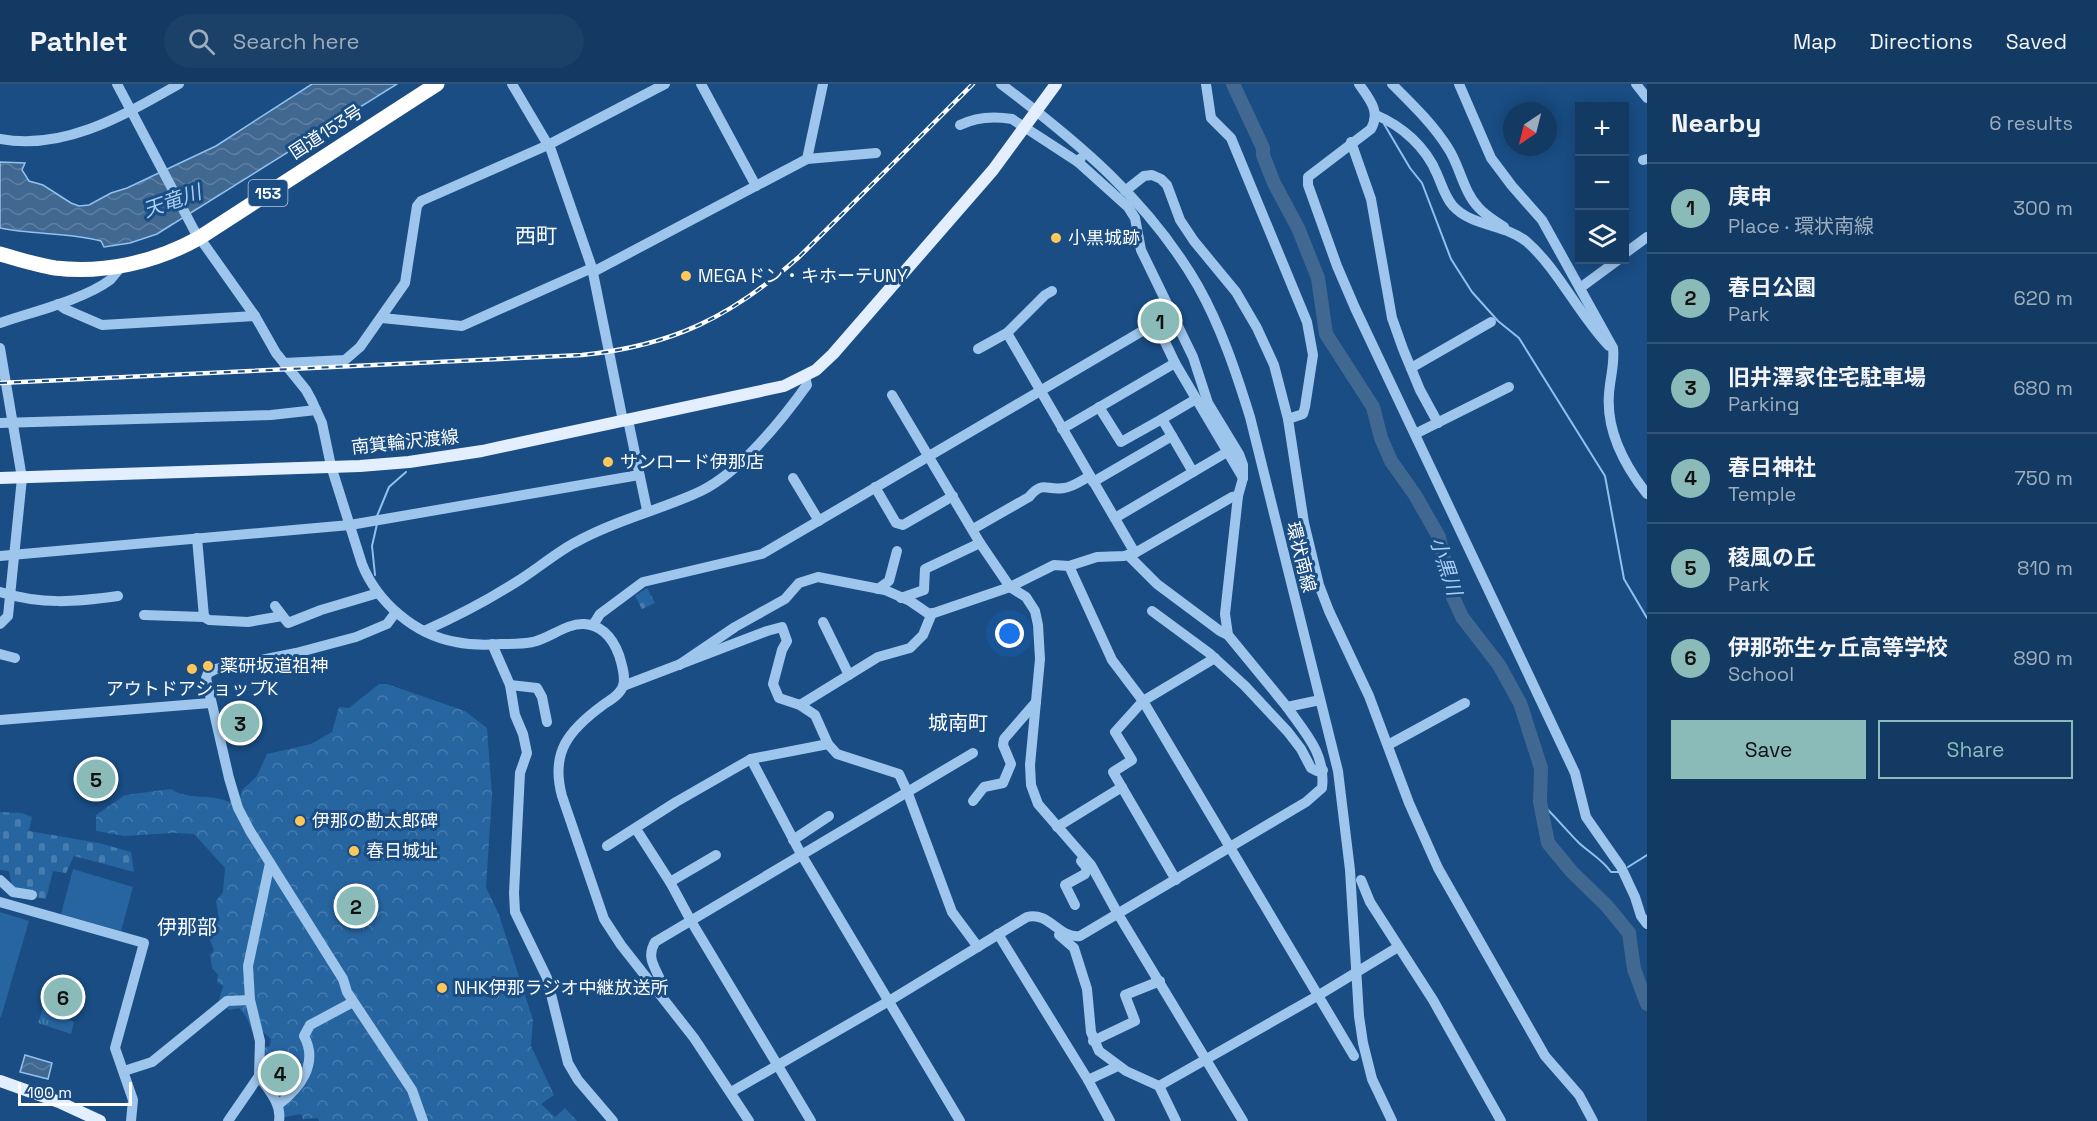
<!DOCTYPE html>
<meta charset="utf-8">
<style>
:root{--surface:#133a63;--page:#1c4169;--text:#f1f3f6;--muted:#9dadbe;--line:#325478;--accent:#8bbbb9}
body{margin:0;font-family:"Space Grotesk","Noto Sans JP",sans-serif;background:var(--page);color:var(--text)}
.controls{position:absolute;right:18px;top:18px;display:grid;overflow:hidden;border-radius:0px;box-shadow:0 3px 15px #0003}
.controls button{width:54px;height:54px;display:grid;place-items:center;padding:0;border:0;border-bottom:2px solid var(--line);background:var(--surface);color:var(--text);font:30px sans-serif}
.compass{position:absolute;left:1503px;top:18px;width:54px;height:54px;border-radius:50%;background:var(--surface);box-shadow:0 3px 15px #0003;rotate:215deg}
.scale{position:absolute;left:18px;bottom:15px;width:114px;box-sizing:border-box;padding-left:6px;border:3px solid #fff;border-top:0;font-size:16px;line-height:21px;white-space:nowrap;color:#fff;-webkit-text-stroke:4px #194d84;paint-order:stroke}
.you{position:absolute;left:1010px;top:550px;width:21px;height:21px;margin:-15px;border:4px solid #fff;border-radius:50%;background:#1a73e8;box-shadow:0 0 0 9px #1a73e833}
.badge{display:grid;place-items:center;width:39px;height:39px;border-radius:50%;background:var(--accent);color:#111;font-size:20px;font-weight:700}
.pin{position:absolute;translate:-50% -50%;border:3px solid #fff;box-shadow:0 2px 6px #0006}
.list{margin:0;padding:0;list-style:none}
h2{display:flex;justify-content:space-between;align-items:center;height:78px;margin:0;padding:0 24px;font-size:26px}
h2 small{font-size:20px;font-weight:400;color:var(--muted)}
.list li{display:grid;grid-template-columns:39px 1fr auto;gap:18px;align-items:center;box-sizing:border-box;height:90px;padding:0 24px;border-top:2px solid var(--line)}
.list b{display:block;font-size:22px;white-space:nowrap}
.list p{margin:0;font-size:20px;white-space:nowrap;color:var(--muted)}
.list em{font-size:20px;font-style:normal;color:var(--muted)}
.actions{display:flex;gap:12px;padding:18px 24px}
.actions a{flex:1;padding:14px 0;border:2px solid var(--accent);border-radius:0px;text-align:center;font-size:21px;color:var(--accent)}
.actions .main{background:var(--accent);color:#111}
.icon{flex:none;width:33px;height:33px;fill:none;stroke:currentColor;stroke-width:2;stroke-linecap:round;stroke-linejoin:round}
.map{position:relative;flex:none;width:1647px;height:1037px;overflow:hidden}
header{display:flex;align-items:center;gap:36px;box-sizing:border-box;height:84px;padding:0 30px;background:var(--surface);border-bottom:2px solid var(--line)}
header strong{font-size:28px}
nav{display:flex;gap:33px;margin-inline-start:auto;font-size:21px}
.search{width:420px;height:54px;background:var(--page);display:flex;align-items:center;gap:15px;box-sizing:border-box;padding:0 21px;border-radius:33px;color:var(--muted);font-size:22px}
main{display:flex}
aside{flex:1;background:var(--surface)}
.map>svg:first-child{display:block}
.grass{fill:url(#grass-tufts)}
.cemetery{fill:url(#cemetery-stones)}
.park{fill:url(#park-crowns)}
.garden{fill:url(#garden-furrows)}
.pitch{fill:#2765a1}
.water{fill:url(#water-waves);stroke:#90c1ef;stroke-width:1.5}
.lines{fill:none;stroke-linecap:round;stroke-linejoin:round}
.stream{stroke:#90c1ef;stroke-width:2}
.river{stroke:#416891;stroke-width:14}
.minor{stroke:#9ec5ec;stroke-width:10}
.major{stroke:#e3efff;stroke-width:12}
.highway{stroke:#fff;stroke-width:15}
.rail-casing{stroke:#fff;stroke-width:4.5}
.rail{stroke:#194d84;stroke-width:2;stroke-dasharray:7;stroke-linecap:butt}
.poi-dot{fill:#ffc659;stroke:#194d84;stroke-width:2}
.labels{text-anchor:middle;stroke-width:6;stroke-linejoin:round;paint-order:stroke}
.shield{fill:#194d84;stroke:#bacada;stroke-width:1.5}
.shield-label{font-size:16px;font-weight:bold;fill:#fff}
.street-label{font-size:18px;fill:#fff;stroke:#194d84}
.poi-label{font-size:18px;fill:#fff;stroke:#194d84;text-anchor:start}
.water-label{font-size:20px;font-style:italic;fill:#a9cff4;stroke:#194d84}
.neighbourhood-label{font-size:20px;fill:#fff;stroke:#194d84}
.quarter-label{font-size:21px;fill:#fff;stroke:#194d84}
</style>
<header>
<strong>Pathlet</strong>
<div class="search"><svg class="icon" aria-label="search" viewBox="0 0 24 24"><circle cx="10" cy="10" r="6"/><path d="M15 15l6 6"/></svg>Search here</div>
<nav><a>Map</a><a>Directions</a><a>Saved</a></nav>
</header>
<main>
<div class="map">
<svg width="1647" height="1037" viewBox="0 0 1647 1037">
<defs>
<pattern id="grass-tufts" width="24" height="20" patternUnits="userSpaceOnUse" patternTransform="scale(1.5)"><rect width="24" height="20" fill="#2765a1"/><path d="M3 7l-1-3M5 7V3M7 7l1-3M15 17l-1-3M17 17v-4M19 17l1-3" fill="none" stroke="#477caf"/></pattern>
<pattern id="cemetery-stones" width="16" height="16" patternUnits="userSpaceOnUse" patternTransform="scale(1.5)"><rect width="16" height="16" fill="#2765a1"/><path d="M2 7V4a2 2 0 0 1 4 0v3zM10 15v-3a2 2 0 0 1 4 0v3z" fill="#477caf"/></pattern>
<pattern id="park-crowns" width="20" height="18" patternUnits="userSpaceOnUse" patternTransform="scale(1.5)"><rect width="20" height="18" fill="#2765a1"/><path d="M2 6a3 3 0 1 1 6 0M12 15a3 3 0 1 1 6 0" fill="none" stroke="#477caf"/></pattern>
<pattern id="garden-furrows" width="10" height="10" patternUnits="userSpaceOnUse" patternTransform="scale(1.5)"><rect width="10" height="10" fill="#2765a1"/><path d="M-1 1l2-2M0 10L10 0M9 11l2-2" fill="none" stroke="#477caf"/></pattern>
<pattern id="water-waves" width="16" height="10" patternUnits="userSpaceOnUse" patternTransform="scale(1.5)"><rect width="16" height="10" fill="#416891"/><path d="M0 5q4-4 8 0t8 0" fill="none" stroke="#5e7fa2"/></pattern>
</defs>
<rect width="100%" height="100%" fill="#194d84"/>
<g class="grass">
<path d="M53,902l30,9 -7,21 -12,-4 -6,-15 -7,-6z"/>
<path d="M48,909l7,6 4,15 15,8 -3,12 -33,-11z"/>
</g>
<g class="cemetery">
<path d="M647,504l8,15 -13,6 -7,-13z"/>
<path d="M0,728l22,1 10,4 -3,14 70,12 32,9 3,20 -60,-16 -8,17 -13,-2 -7,28 -11,-2 -1,-7h-16l-6,-3 -3,-16 -9,-1z"/>
</g>
<path class="park" d="M379,600h8l78,27 22,17 5,67 -6,92 13,28 34,105 -2,26 23,49 -13,9 14,13 10,-9 12,13h-258l-1,-3 -15,1 -2,-5 -16,3 -8,-2 -20,-59 9,-9 4,-1 1,-7 -10,-9 -7,4c-6,-10 -6,-18 -15,-26l-10,2 -10,-10 4,-14 -6,-4 1,-7 -6,-7 -2,-13 4,-5 -5,-12 10,-18 -3,-19 7,-9 2,-24 -31,-34 -20,-1 -50,3 -28,-5v-16l29,-20 46,-6c18,12 39,4 58,13l11,-4 2,-8 15,-14 10,-22 44,-10 21,-12 7,-25 10,1z"/>
<path class="garden" d="M101,688l2,12 -13,2 -2,-12z"/>
<g class="pitch">
<path d="M73,785l60,18 -12,44 -60,-17z"/>
<path d="M0,828l29,9 -28,96h-1z"/>
</g>
<g class="water">
<path d="M312,0h85l-240,150 -27,9 -26,4 -3,-6c-33,-9 -68,-6 -101,-13v-66l25,1 -3,7 7,11 14,4 28,18 8,3 10,-1 22,-12 16,-5 89,-42z"/>
<path d="M25,971l27,8 -4,16 -28,-7z"/>
</g>
<g class="lines">
<g class="stream">
<path d="M1384,40l26,44 12,15 29,76 21,33 26,29 21,17 86,138 19,103 23,39"/>
<path d="M377,432l12,-29 17,-15"/>
<path d="M375,491l-3,-29 5,-22"/>
<path d="M1540,718c14,13 26,28 39,41 11,10 24,17 32,29h8"/>
<path d="M1628,783l19,-12"/>
</g>
<path class="river" d="M1233,0l30,64v7l11,28 24,45 20,50 8,56 47,73 8,31 10,23 24,34 24,42 14,60 9,20 37,48 21,38 21,65 -1,34 8,41 24,29 35,34 22,27 5,36 13,35"/>
<g class="minor">
<path d="M117,0l77,146 61,86 21,37 30,37 6,11 10,22 9,43 31,98c15,38 53,71 94,78 14,3 31,3 45,2 11,0 22,0 32,-2 17,-4 34,-19 51,-18 19,1 29,15 35,31 3,10 7,22 4,31 -3,9 -13,14 -20,19 -34,25 -53,47 -41,91l42,123 17,26 73,93 55,83"/>
<path d="M512,0l39,66 41,118 31,153"/>
<path d="M701,0l55,102"/>
<path d="M1001,0c77,58 148,117 197,202 23,41 38,86 52,131l88,354 12,99 9,146 4,27 9,36 20,42"/>
<path d="M1206,0l5,34 20,20 76,184 6,33 -8,52 -2,7 -15,5"/>
<path d="M1359,0c10,15 22,27 12,45l-63,48v8l29,81 18,42 220,465 11,44 35,50 14,30 6,19 6,8"/>
<path d="M1392,0c20,20 41,40 56,64 12,18 15,43 30,59 7,8 17,14 26,20"/>
<path d="M1459,0l32,74 21,28 30,34 71,128c2,15 -3,30 -4,46 -3,37 16,72 38,100"/>
<path d="M1636,0l11,14"/>
<path d="M1376,31c26,11 50,32 61,59 5,11 8,23 16,32 19,21 53,18 74,36 31,27 52,73 82,104"/>
<path d="M960,41c16,-8 34,-9 52,-6l66,43 3,-4"/>
<path d="M0,55c65,12 124,-24 179,-55"/>
<path d="M1351,58l20,57 21,119 11,31 17,41 18,33"/>
<path d="M807,75l16,-75"/>
<path d="M1643,76l4,-1"/>
<path d="M1078,78l50,45 7,11 6,32 52,107 15,46 31,51 4,11v13l-5,18 -13,118 3,21 59,72 33,-7"/>
<path d="M1125,107l19,-15 8,-1 9,4 6,6 13,35 14,21 42,51 21,36 17,37 14,54 16,104 15,62 10,26 40,85 40,107 29,65 107,188 34,39 14,26"/>
<path d="M1624,170l23,-17"/>
<path d="M593,188l214,-113 69,-6"/>
<path d="M1580,204l38,-28"/>
<path d="M1052,207l-7,4 -38,38 128,220"/>
<path d="M58,220l7,5 37,16 153,-9"/>
<path d="M382,234l80,8 130,-58"/>
<path d="M0,239c32,-11 83,-23 110,-43 4,-4 8,-10 12,-14"/>
<path d="M0,264l22,130 -14,138 -8,8"/>
<path d="M978,265l29,-16"/>
<path d="M284,279l61,-3 15,-13 45,-64 12,-77 4,-5 127,-56 117,-61"/>
<path d="M1411,284l80,-46"/>
<path d="M892,311l88,148 30,44 16,10 9,14 3,14 2,34 -10,106 1,20 7,19 53,61 27,49 125,207"/>
<path d="M1099,323l22,35 41,-23"/>
<path d="M628,336l19,90"/>
<path d="M0,339l271,-8 45,-5"/>
<path d="M1062,345l113,-66"/>
<path d="M1415,350l94,-47"/>
<path d="M1172,352l21,36"/>
<path d="M793,394l26,43"/>
<path d="M1093,398l79,-46 -10,-17 34,-20"/>
<path d="M875,403l21,36 7,2 50,-29"/>
<path d="M1115,434l112,-66"/>
<path d="M973,445l56,-32c14,-17 17,-6 35,-9 9,-1 18,-8 26,-12"/>
<path d="M197,454l7,79"/>
<path d="M1128,471l29,29 63,47 8,4"/>
<path d="M0,472l350,-31 289,-50"/>
<path d="M1069,482l43,94 31,41 211,355"/>
<path d="M878,505l11,-8 8,-30"/>
<path d="M0,508c42,13 75,10 118,4"/>
<path d="M901,514l23,-8 1,-21 55,-26"/>
<path d="M275,522l13,17 33,-13 57,-17"/>
<path d="M1152,527l57,42 36,33 43,46 13,17 10,19 6,3 6,-1"/>
<path d="M396,528l-9,12 -31,13 -60,16 -80,16 -8,4 -2,5 23,100 9,30 12,23 93,148 4,13 65,98 11,31"/>
<path d="M144,531l60,2 5,3 39,2 34,-6"/>
<path d="M823,538l26,53"/>
<path d="M593,541l7,-11 43,-32 119,-28 394,-231 19,40 68,115"/>
<path d="M424,547c34,-15 66,-32 97,-52 19,-12 37,-28 57,-38 40,-22 83,-31 123,-50 39,-19 81,-71 106,-106l-2,-8"/>
<path d="M492,560l18,41 5,30 8,19 4,19 -7,20 -6,120 1,19 32,66 21,85 10,17 35,41"/>
<path d="M0,570l15,4"/>
<path d="M679,581l56,-38 50,-28 14,-16 19,-6 67,13 25,11 19,13 5,-1 76,-26 44,-22 15,1 28,-9 27,-1 11,-3 97,-56 6,-1"/>
<path d="M510,601l27,3 5,9 5,25"/>
<path d="M623,602l144,-55 15,-4 5,14 -5,9 -9,34 6,14 21,7 15,10 13,29 9,10 62,20 8,17 45,121 26,35"/>
<path d="M800,621l78,-48 32,-9 13,-13 9,-22"/>
<path d="M0,636l210,-17"/>
<path d="M1388,661l77,-42"/>
<path d="M751,675l50,95 159,267"/>
<path d="M973,717l11,-14 19,-4 8,-19 -8,-19 1,-6 32,-37"/>
<path d="M1057,743l65,-40"/>
<path d="M636,745l34,53 21,39 120,200"/>
<path d="M793,756l36,-24"/>
<path d="M607,762l69,-44 75,-43 77,-15"/>
<path d="M0,796l13,12 19,3"/>
<path d="M1176,796l-63,-108 19,-12 -17,-28 28,-31 72,-43"/>
<path d="M1361,796l9,22 63,98 68,121"/>
<path d="M670,798l46,-27"/>
<path d="M0,818l144,41 -29,105 18,52 -2,21"/>
<path d="M1075,821l-10,-20 20,-11 2,-6 -6,-7"/>
<path d="M998,850l90,146 22,41"/>
<path d="M1059,851l15,13 13,41 4,43 8,19 27,20 33,15 17,35"/>
<path d="M655,903l4,-10c-6,-13 -12,-21 -4,-35l318,-189"/>
<path d="M1093,957l42,-20 -10,-26 35,-14"/>
<path d="M124,987l28,-9 75,-61 23,-1"/>
<path d="M259,992c9,14 23,27 20,45"/>
<path d="M1088,996l30,-14"/>
<path d="M1159,1002l160,-91 79,-48"/>
<path d="M731,1008l158,-91 138,-84c22,-6 32,22 53,19l226,-134 16,-14c4,-34 -16,-54 -35,-81"/>
<path d="M278,1021c22,-17 41,-41 26,-69l6,-11 43,-23"/>
<path d="M228,1037l31,-45 1,-35 -10,-41 -2,-34 22,-103"/>
</g>
<g class="major">
<path d="M0,394l360,-12 49,-4 73,-11 302,-65 32,-16 17,-16 160,-184 63,-86"/>
<path d="M0,997l59,21 41,19"/>
</g>
<path class="highway" d="M0,170c18,5 36,11 55,14 49,6 101,-6 144,-30l238,-154"/>
<g class="rail-casing">
<path id="rail" d="M0,299l582,-28c90,-9 149,-38 217,-98l174,-173"/>
</g>
<use href="#rail" class="rail"/>
</g>
<g class="poi-dot">
<circle cx="1056" cy="154" r="6"/>
<circle cx="686" cy="192" r="6"/>
<circle cx="608" cy="378" r="6"/>
<circle cx="208" cy="582" r="6"/>
<circle cx="192" cy="585" r="6"/>
<circle cx="300" cy="737" r="6"/>
<circle cx="354" cy="767" r="6"/>
<circle cx="442" cy="904" r="6"/>
</g>
<g class="labels">
<rect class="shield" x="248.5" y="96" width="39" height="26" rx="4.5"/>
<g class="shield-label">
<text x="268" y="115">153</text>
</g>
<g class="street-label">
<text transform="translate(326 48) rotate(-33)" y="6">国道153号</text>
<text transform="translate(405 358) rotate(-6)" y="6">南箕輪沢渡線</text>
<text transform="translate(1301 473) rotate(76)" y="6">環状南線</text>
</g>
<g class="poi-label">
<text x="1068" y="160">小黒城跡</text>
<text x="698" y="198">MEGAドン・キホーテUNY</text>
<text x="620" y="384">サンロード伊那店</text>
<text x="220" y="588">薬研坂道祖神</text>
<text x="192" y="611" text-anchor="middle">アウトドアショップK</text>
<text x="312" y="743">伊那の勘太郎碑</text>
<text x="366" y="773">春日城址</text>
<text x="454" y="910">NHK伊那ラジオ中継放送所</text>
</g>
<g class="water-label">
<text transform="translate(172 117) rotate(-19)" y="7">天竜川</text>
<text transform="translate(1446 482) rotate(72)" y="7">小黒川</text>
</g>
<g class="neighbourhood-label">
<text x="958" y="646">城南町</text>
<text x="187" y="850">伊那部</text>
</g>
<g class="quarter-label">
<text x="536" y="159">西町</text>
</g>
</g>
</svg>
<div class="controls">
<button>+</button>
<button>−</button>
<button><svg class="icon" aria-label="layers" viewBox="0 0 24 24"><path d="M12 4l9 5-9 5-9-5zM3 14l9 5 9-5"/></svg></button>
</div>
<svg class="compass" viewBox="-18 -18 36 36"><path d="M0-13l5 13h-10z" fill="#e53935"/><path d="M0 13l5-13h-10z" fill="#9dadbe"/></svg>
<div class="scale">100 m</div>
<div class="you"></div>
<div class="pin badge" style="left:1160px;top:237px">1</div>
<div class="pin badge" style="left:356px;top:822px">2</div>
<div class="pin badge" style="left:240px;top:639px">3</div>
<div class="pin badge" style="left:280px;top:989px">4</div>
<div class="pin badge" style="left:96px;top:695px">5</div>
<div class="pin badge" style="left:63px;top:913px">6</div>
</div>
<aside>
<h2>Nearby<small>6 results</small></h2>
<ul class="list">
<li><span class="badge">1</span><div><b>庚申</b><p>Place · 環状南線</p></div><em>300 m</em></li>
<li><span class="badge">2</span><div><b>春日公園</b><p>Park</p></div><em>620 m</em></li>
<li><span class="badge">3</span><div><b>旧井澤家住宅駐車場</b><p>Parking</p></div><em>680 m</em></li>
<li><span class="badge">4</span><div><b>春日神社</b><p>Temple</p></div><em>750 m</em></li>
<li><span class="badge">5</span><div><b>稜風の丘</b><p>Park</p></div><em>810 m</em></li>
<li><span class="badge">6</span><div><b>伊那弥生ヶ丘高等学校</b><p>School</p></div><em>890 m</em></li>
</ul>
<div class="actions"><a class="main">Save</a><a>Share</a></div>
</aside>
</main>
